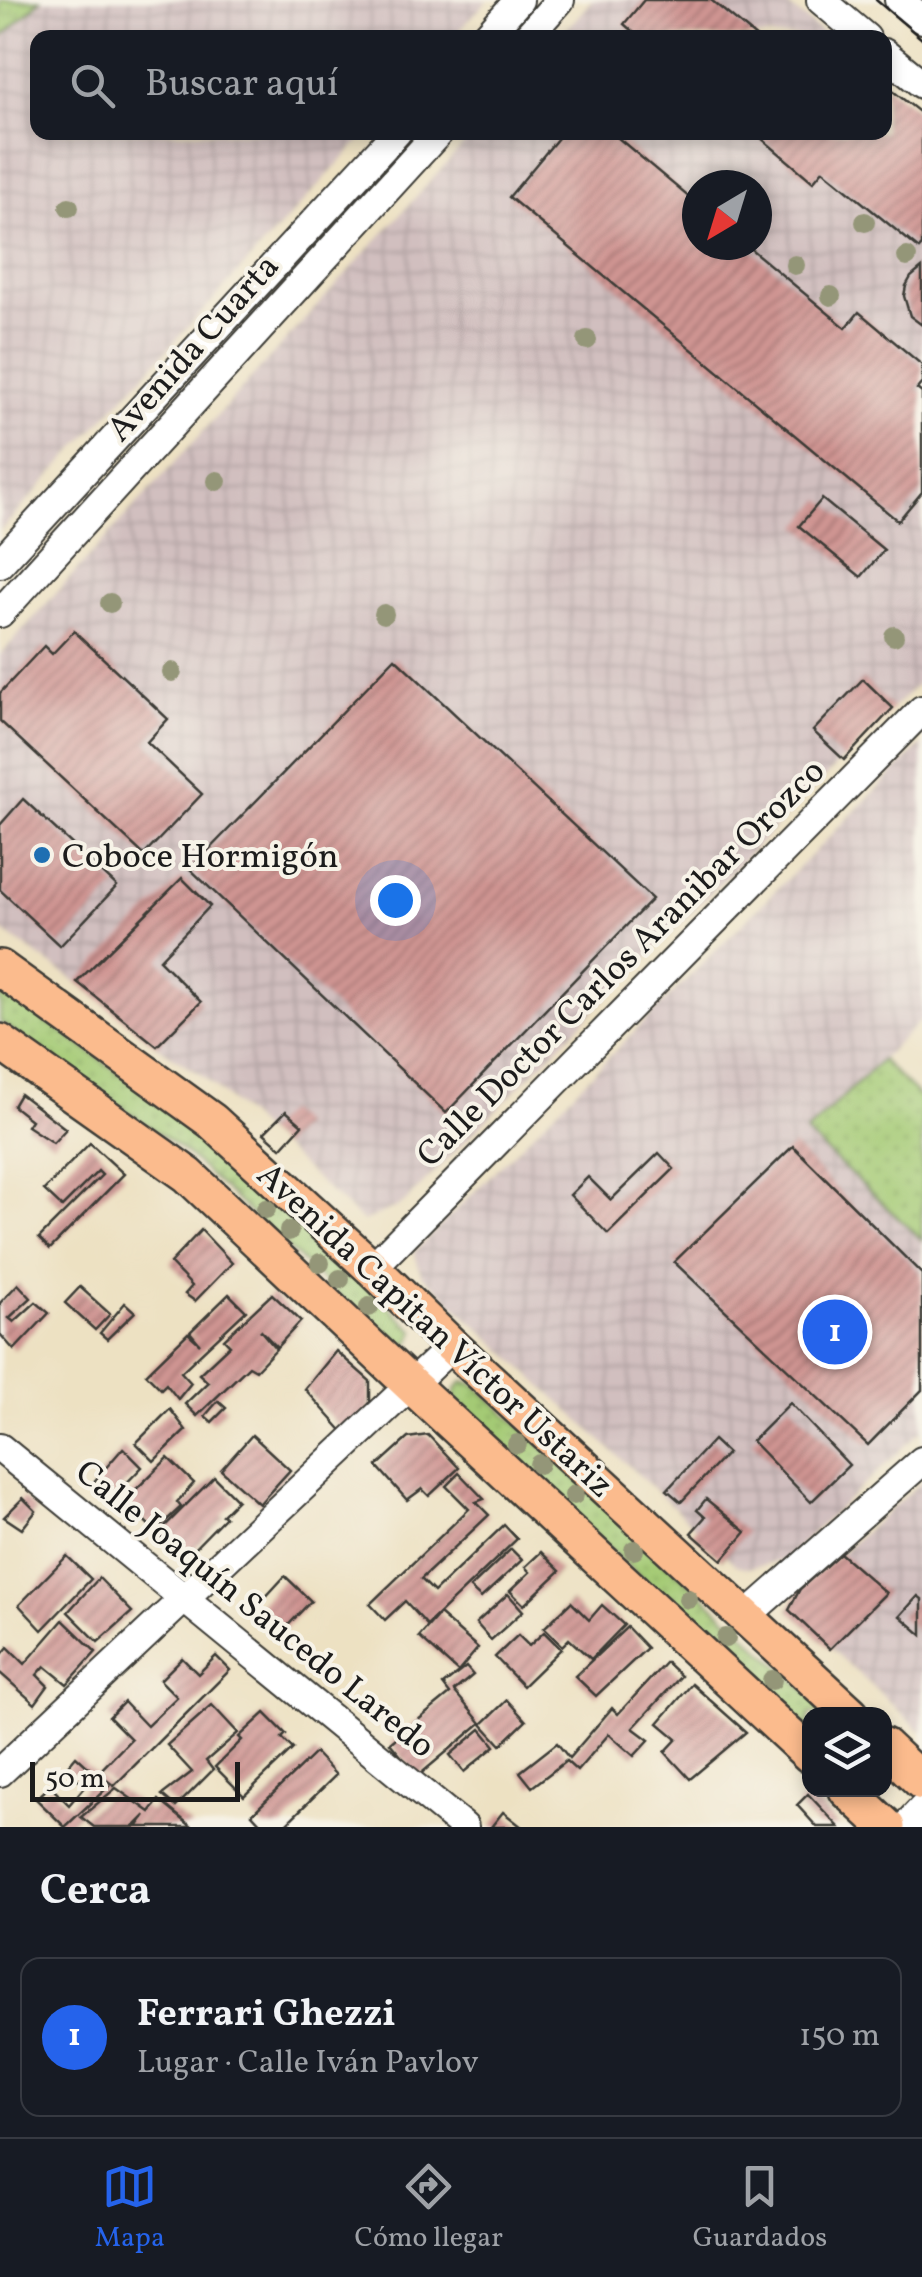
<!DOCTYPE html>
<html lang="es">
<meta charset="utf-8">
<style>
:root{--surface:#171b24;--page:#242831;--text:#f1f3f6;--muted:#9ea1a6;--line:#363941;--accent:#2563eb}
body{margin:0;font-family:Vollkorn,serif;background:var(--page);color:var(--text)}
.controls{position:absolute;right:30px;bottom:30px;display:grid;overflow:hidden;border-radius:20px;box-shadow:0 5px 15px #0003}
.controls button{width:90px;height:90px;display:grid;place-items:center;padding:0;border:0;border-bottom:2px solid var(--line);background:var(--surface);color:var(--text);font:50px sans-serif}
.compass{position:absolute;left:682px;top:170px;width:90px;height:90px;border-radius:50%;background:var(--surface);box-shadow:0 5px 15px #0003;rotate:218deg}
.scale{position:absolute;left:30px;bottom:25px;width:210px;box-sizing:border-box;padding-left:10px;border:5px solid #1c1c1c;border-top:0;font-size:28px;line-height:35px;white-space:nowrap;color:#1c1c1c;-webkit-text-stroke:8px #f7f3e8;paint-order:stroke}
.you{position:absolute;left:395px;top:900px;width:35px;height:35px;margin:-25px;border:8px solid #fff;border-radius:50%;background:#1a73e8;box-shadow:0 0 0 15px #1a73e833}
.badge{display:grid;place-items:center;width:65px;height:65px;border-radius:50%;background:var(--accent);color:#fff;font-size:32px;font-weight:700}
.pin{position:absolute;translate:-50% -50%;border:5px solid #fff;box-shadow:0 2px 10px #0006}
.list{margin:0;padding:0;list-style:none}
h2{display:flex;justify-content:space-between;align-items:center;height:130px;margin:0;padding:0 40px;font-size:42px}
h2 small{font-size:32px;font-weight:400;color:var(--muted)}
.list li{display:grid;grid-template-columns:65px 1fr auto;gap:30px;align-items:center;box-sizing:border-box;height:160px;margin:0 20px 20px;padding:0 20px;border:2px solid var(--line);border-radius:20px}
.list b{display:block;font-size:38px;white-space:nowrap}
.list p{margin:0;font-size:32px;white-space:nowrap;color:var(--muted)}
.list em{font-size:32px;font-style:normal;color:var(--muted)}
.icon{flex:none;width:55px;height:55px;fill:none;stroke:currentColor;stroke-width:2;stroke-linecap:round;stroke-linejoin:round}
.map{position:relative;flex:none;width:922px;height:1827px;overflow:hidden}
.search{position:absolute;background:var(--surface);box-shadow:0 5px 15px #0003;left:30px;right:30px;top:30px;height:110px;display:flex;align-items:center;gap:25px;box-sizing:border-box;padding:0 35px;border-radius:20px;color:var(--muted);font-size:38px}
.sheet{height:310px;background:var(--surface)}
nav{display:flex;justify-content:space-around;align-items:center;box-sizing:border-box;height:140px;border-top:2px solid var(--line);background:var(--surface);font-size:28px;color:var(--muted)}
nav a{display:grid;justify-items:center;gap:5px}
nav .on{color:var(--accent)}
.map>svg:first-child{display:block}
.industrial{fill:url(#industrial-grid);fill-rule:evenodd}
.grass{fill:url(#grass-dots);stroke:#607348;stroke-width:2.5}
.park{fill:url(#park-tufts);stroke:#607348;stroke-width:2.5}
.building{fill:url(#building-hatch)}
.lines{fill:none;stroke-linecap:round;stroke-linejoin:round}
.minor-casing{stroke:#3b3a35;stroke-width:32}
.major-casing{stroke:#3b3a35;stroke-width:40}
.minor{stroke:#fff;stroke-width:28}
.major{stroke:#fbbb8d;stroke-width:35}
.tram{stroke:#1c1c1c;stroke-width:2.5}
.tree{fill:#949678}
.poi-dot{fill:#1f6fb2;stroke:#f7f3e8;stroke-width:4}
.labels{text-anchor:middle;stroke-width:8;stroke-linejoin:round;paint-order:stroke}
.street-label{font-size:35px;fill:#1c1c1c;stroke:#f7f3e8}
.poi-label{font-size:35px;fill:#1c1c1c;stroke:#f7f3e8;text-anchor:start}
</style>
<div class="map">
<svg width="922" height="1827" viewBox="0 0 922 1827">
<defs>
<pattern id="industrial-grid" width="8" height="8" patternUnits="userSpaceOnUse" patternTransform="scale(2.5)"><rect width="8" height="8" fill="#d1bfbf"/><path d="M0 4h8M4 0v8" fill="none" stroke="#b3a4a4"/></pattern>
<pattern id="grass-dots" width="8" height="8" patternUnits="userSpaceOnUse" patternTransform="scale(2.5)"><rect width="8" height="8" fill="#a4ca75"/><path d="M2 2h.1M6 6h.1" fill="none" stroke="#8dad65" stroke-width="1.8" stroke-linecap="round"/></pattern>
<pattern id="park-tufts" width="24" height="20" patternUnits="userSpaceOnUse" patternTransform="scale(2.5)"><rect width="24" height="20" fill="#a4ca75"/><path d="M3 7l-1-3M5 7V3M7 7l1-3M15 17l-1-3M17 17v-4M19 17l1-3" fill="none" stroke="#8dad65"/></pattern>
<pattern id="building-hatch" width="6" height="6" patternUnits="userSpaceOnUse" patternTransform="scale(2.5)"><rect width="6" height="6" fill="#cf9492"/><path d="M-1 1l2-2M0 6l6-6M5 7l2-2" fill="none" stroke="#a77876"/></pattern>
</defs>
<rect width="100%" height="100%" fill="#f7f3e8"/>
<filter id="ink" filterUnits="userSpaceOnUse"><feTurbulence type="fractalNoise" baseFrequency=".01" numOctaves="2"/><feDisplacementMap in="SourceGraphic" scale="20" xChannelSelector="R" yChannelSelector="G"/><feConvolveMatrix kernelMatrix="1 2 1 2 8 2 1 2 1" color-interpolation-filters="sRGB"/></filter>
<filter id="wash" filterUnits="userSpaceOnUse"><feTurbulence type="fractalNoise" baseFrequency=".0048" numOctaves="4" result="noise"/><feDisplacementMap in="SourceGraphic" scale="40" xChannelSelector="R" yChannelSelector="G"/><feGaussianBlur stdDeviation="2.25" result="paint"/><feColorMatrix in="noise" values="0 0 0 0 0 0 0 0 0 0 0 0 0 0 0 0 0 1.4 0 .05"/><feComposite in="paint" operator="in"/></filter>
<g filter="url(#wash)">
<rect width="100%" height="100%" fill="#ede1c2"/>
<g class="industrial">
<path d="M41,0h447l-35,37 -415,1v94l329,1 -367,398v-492z"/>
<path d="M592,0h189l46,37 -268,1z"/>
<path d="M885,84l37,30v565l-520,526 -39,17 -159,-145 -47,-31 -80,-64 -77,-52v-275l474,-522 410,-1zM697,185h60v60h-60z"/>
<path d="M922,744v275l-116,114 116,107v190l-139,131 -35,7 -12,-3 -315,-291 -7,-22z"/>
<path d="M922,1481v251l-133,-122 11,-21z"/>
</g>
<g class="grass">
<path d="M0,988l197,140 218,203 -4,10 -9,6 -9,-1 -212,-197 -181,-127z"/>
<path d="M881,1060l41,39v141l-116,-107z"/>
<path d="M464,1381l11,4 356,329h-21l-1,18 -352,-324c-4,-13 -4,-18 7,-27z"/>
</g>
<path class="park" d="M0,0h41l-41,39z"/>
<g id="blocks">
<g class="building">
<path d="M644,0h67l46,38h-117l-16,-14z"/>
<path d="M884,84l38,30v132l-3,3 -96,-79 -10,12 -59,-50h130z"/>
<path d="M563,132h48l86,72v41h49l100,83 13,-16 63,53v18l-5,6 5,4v99l-24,29 -389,-324z"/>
<path d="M922,268v57l-12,-9 -6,-20 2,-10 5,-9z"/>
<path d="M822,499l62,51 -23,27 -62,-51z"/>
<path d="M74,631l94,88 -21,23 55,52 -58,61 -144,-134v-28l44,-47 8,8z"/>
<path d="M395,658l257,241 -206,214 -256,-244z"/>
<path d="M863,679l30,29 -49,52 -31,-29z"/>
<path d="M23,799l94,87 -57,60 -60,-56v-65z"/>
<path d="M182,878l28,28 -51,54 42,42 -44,44 -80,-64z"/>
<path d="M20,1094l46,35 -13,14 -26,-17 4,-6 -18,-14z"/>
<path d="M286,1111l16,14 -21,23 -17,-15z"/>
<path d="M90,1143l34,31 -74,75 -11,-11 63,-63 -4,-4 -36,36 -18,-17z"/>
<path d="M793,1146l129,128v116l-54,55 -194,-183z"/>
<path d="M659,1153l15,16 -66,65 -38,-39 18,-18 23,23z"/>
<path d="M201,1230l31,33 -37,38 -10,-7 7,-8 -22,-23z"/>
<path d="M18,1284l13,14 -22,20 5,4 22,-20 13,11 -35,37 -14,-16v-31z"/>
<path d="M80,1287l30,27 -15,16 -30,-27z"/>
<path d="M229,1294l17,17 -65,61 10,11 -13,16 -12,-15 -5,5 -15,-15 42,-41 12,11 -10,-12z"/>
<path d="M272,1294l29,27 -24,26 -17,-17 16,19 -20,21 -7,-4 -52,50 -12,-12 23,-22 -9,-8 31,-29 -6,-6z"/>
<path d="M125,1303l10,9 -28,27 -7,-6z"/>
<path d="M336,1351l34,30v31l-23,24 -42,-47z"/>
<path d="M218,1401l8,7 -14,14 -7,-6z"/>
<path d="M790,1403l59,62 -38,37 -59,-61z"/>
<path d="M170,1409l16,21 -32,31 -18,-18z"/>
<path d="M252,1435l38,35 -31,34 -38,-34z"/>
<path d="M428,1435l31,33 -30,28 -7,-7 -15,11 -30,-34 31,-28z"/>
<path d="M713,1440l14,13 -46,49 -14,-12z"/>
<path d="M123,1448l19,19 -32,33 -19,-15z"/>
<path d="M168,1458l26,25 -17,19 4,5 -26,24 -31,-30z"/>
<path d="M459,1473l25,26 -8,3 13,13 -68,64 13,13 70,-67 13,14 -90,86 -22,-24 -20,19 -15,-16 99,-95 -23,-23z"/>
<path d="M214,1477l23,23 -15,15 3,2 -42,43 -26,-26z"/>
<path d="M23,1498l13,13 -14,18 -18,-12z"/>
<path d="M706,1499l40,33 -24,28 -31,-27 14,-16 -8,-7z"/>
<path d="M511,1549l11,11 -41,38 -11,-10z"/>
<path d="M541,1552l19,19 -36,34 -14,-14 20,-19 -5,-5z"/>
<path d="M840,1553l46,40 -56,56 -41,-39 11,-21z"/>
<path d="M67,1556l24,23 -49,51 -23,-25z"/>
<path d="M285,1576l26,25 -34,36 -26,-24z"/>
<path d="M99,1578l33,34 -34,30 -30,-30z"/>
<path d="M508,1594l15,17 -32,29 -15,-17z"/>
<path d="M918,1596l4,3v36l-22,-19z"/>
<path d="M571,1602l18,18 13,-15 22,20 -33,34 -22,-20 -7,7 -18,-18z"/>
<path d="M439,1614l39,34 -20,24 -39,-35z"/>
<path d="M63,1620l33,32 -29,32 -22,-18 -8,9 11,11 -13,18 -35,-31v-16l8,-10 17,17z"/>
<path d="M627,1627l20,21 -51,48 -21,-20z"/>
<path d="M544,1632l17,17 -38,37 -28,-29 23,-22 11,11z"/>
<path d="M216,1656l14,14 -116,116 -16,-13 33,-34 -22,-22 15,-15 23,24 30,-29 -17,-17 22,-22 16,16z"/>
<path d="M666,1662l15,14 -48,52 16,12 -15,16 -25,-22 -32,37 -11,-10 -34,26 -12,-15 37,-29 12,15 43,-50 6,6z"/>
<path d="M466,1667l7,8 -19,16 27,32 -63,53 -28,-33 60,-49 -7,-9z"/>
<path d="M692,1684l54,48 -56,47 -25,-27 12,-13 -19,-16z"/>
<path d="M507,1700l19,21 -25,24 -19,-21z"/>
<path d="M212,1705l26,28 -32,28 7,9 -37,37 -14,-12 30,-23 -25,-27z"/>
<path d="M265,1713l21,21 -4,4 11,11 -49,47 -29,-29 27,-27 -3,-3z"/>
<path d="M481,1729l14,17 -31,26 -14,-17z"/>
<path d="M315,1753l21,22 -53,52h-19l-12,-13z"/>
<path d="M76,1756l33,30 -44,41 -29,-28 14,-13 19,19 16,-19 -19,-18z"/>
<path d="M116,1788l34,24 9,-12 33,27h-55l9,-12 -12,12h-40l-13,-10z"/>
<path d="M808,1794l31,33h-22l-20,-22z"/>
<path d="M503,1812l19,15h-31z"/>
</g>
</g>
</g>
<g filter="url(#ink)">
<use href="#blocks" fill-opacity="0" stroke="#3b3a35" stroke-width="2.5"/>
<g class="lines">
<g class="minor-casing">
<g id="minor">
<path d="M821,0l45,38"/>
<path d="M899,0l23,19"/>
<path d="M485,38l34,-38"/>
<path d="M526,38l34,-38"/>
<path d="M884,53l38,31"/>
<path d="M0,563l397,-431"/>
<path d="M0,613l439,-481"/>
<path d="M372,1268l550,-558"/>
<path d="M0,1448l464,379"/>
<path d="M746,1616l176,-155"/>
<path d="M0,1772l452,-426"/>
<path d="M905,1827l17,-18"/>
</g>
</g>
<g class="major-casing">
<g id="major">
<path d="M0,968l212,153 160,147 80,78 399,368"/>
<path d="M0,1042l188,133 223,210 399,370"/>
<path d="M884,1746l38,36"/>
<path d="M847,1790l40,37"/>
</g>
</g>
<use href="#minor" class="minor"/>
<use href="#major" class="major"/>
<path class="tram" d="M876,0l46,39"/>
</g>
<g class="tree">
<circle cx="69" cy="207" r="10"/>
<circle cx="865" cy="222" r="10"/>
<circle cx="907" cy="257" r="10"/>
<circle cx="795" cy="265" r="10"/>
<circle cx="831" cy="296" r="10"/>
<circle cx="587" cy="340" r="10"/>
<circle cx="217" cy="481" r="10"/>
<circle cx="110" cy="603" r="10"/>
<circle cx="384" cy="614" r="10"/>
<circle cx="894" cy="636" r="10"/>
<circle cx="172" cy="672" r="10"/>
<circle cx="266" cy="1209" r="10"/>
<circle cx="289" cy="1231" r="10"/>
<circle cx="320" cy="1263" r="10"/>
<circle cx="340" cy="1279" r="10"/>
<circle cx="369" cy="1307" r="10"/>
<circle cx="517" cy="1444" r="10"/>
<circle cx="539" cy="1464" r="10"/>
<circle cx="574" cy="1495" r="10"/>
<circle cx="634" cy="1550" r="10"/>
<circle cx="688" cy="1599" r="10"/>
<circle cx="726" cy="1638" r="10"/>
<circle cx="772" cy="1680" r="10"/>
</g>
</g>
<circle class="poi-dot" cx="42" cy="855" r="10"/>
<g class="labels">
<g class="street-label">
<text transform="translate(192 347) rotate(-48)" y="12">Avenida Cuarta</text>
<text transform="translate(620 962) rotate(-45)" y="12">Calle Doctor Carlos Aranibar Orozco</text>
<text transform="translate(436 1329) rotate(43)" y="12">Avenida Capitan Víctor Ustariz</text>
<text transform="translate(256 1608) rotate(39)" y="12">Calle Joaquín Saucedo Laredo</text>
</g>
<g class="poi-label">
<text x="62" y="867">Coboce Hormigón</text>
</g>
</g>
</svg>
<div class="controls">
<button><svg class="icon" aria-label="layers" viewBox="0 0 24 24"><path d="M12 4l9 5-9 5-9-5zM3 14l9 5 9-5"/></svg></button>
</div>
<svg class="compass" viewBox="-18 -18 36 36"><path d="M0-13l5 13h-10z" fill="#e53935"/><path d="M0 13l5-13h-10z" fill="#9ea1a6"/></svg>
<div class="scale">50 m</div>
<div class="you"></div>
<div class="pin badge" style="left:835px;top:1332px">1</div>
<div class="search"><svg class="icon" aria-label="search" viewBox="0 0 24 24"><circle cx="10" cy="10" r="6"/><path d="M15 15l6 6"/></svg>Buscar aquí</div>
</div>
<section class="sheet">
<h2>Cerca<small></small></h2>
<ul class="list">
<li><span class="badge">1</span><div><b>Ferrari Ghezzi</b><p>Lugar · Calle Iván Pavlov</p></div><em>150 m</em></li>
</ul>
</section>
<nav>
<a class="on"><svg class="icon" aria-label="map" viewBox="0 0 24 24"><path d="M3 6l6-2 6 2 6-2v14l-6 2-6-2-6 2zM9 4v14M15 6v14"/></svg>Mapa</a>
<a><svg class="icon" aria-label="directions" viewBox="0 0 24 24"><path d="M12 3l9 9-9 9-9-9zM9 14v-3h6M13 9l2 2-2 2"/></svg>Cómo llegar</a>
<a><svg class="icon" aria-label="saved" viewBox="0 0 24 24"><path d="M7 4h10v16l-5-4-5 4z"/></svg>Guardados</a>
</nav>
